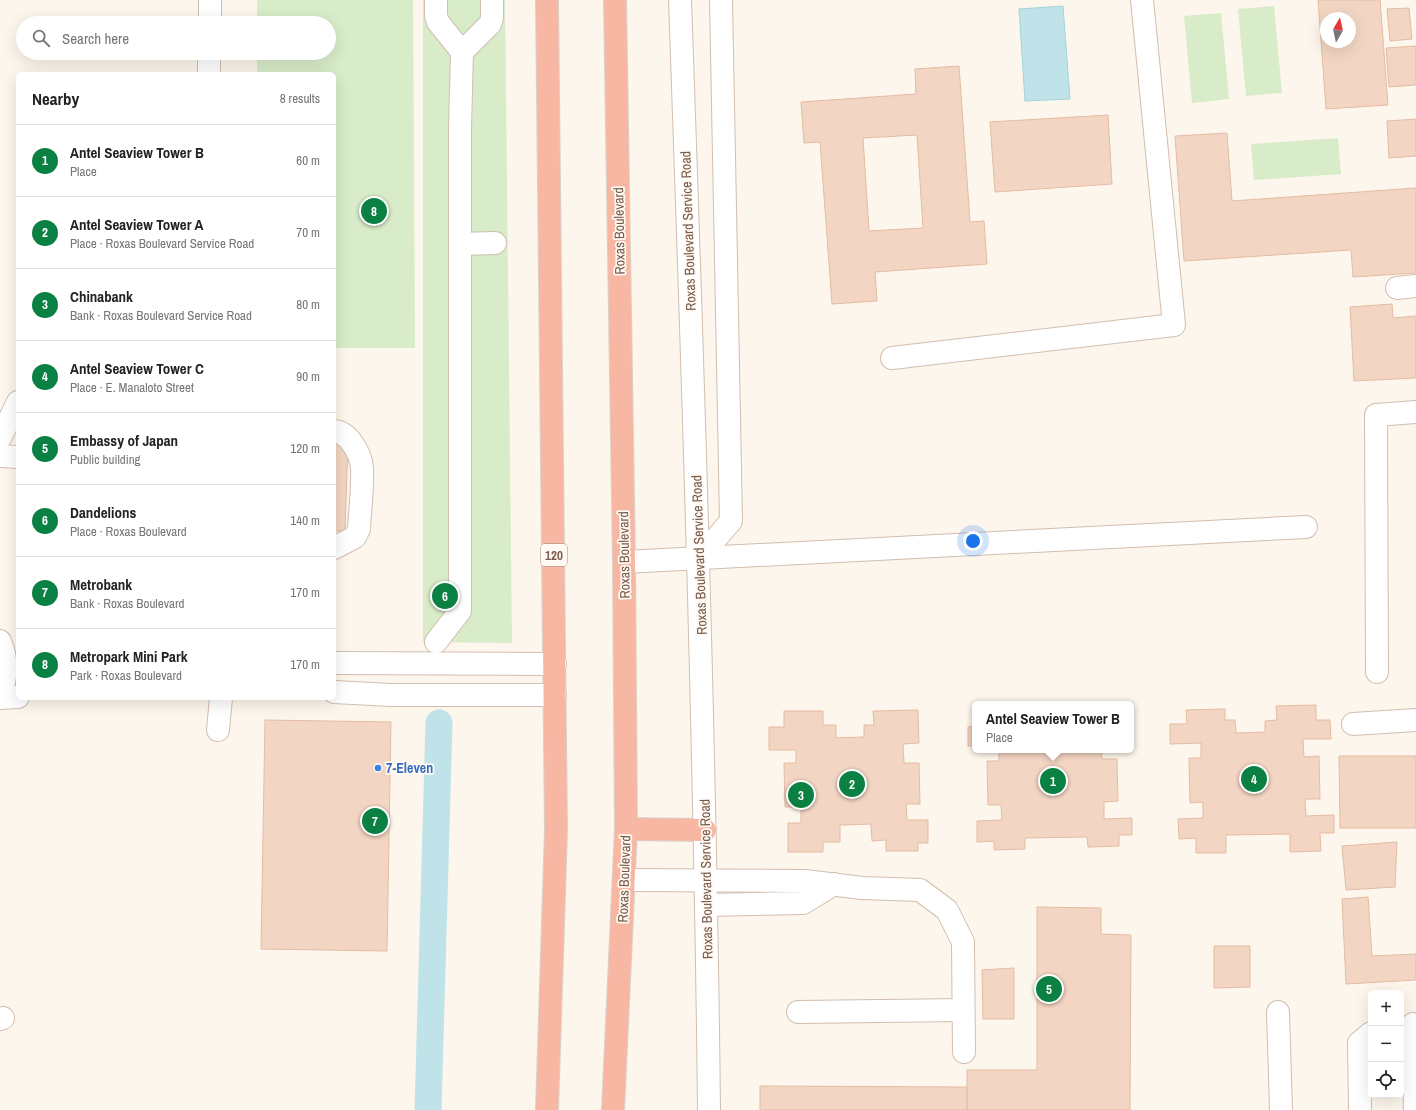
<!DOCTYPE html>
<meta charset="utf-8">
<style>
:root{--surface:#fff;--page:#f2f2f2;--text:#222;--muted:#767676;--line:#e0e0e0;--accent:#0b8043}
body{margin:0;font-family:"Archivo Narrow",sans-serif;background:var(--page);color:var(--text)}
.controls{position:absolute;right:12px;bottom:12px;display:grid;overflow:hidden;border-radius:6px;box-shadow:0 4px 16px #0002}
.controls button{width:36px;height:36px;display:grid;place-items:center;padding:0;border:0;border-bottom:1px solid var(--line);background:var(--surface);color:var(--text);font:20px sans-serif}
.compass{position:absolute;left:1320px;top:12px;width:36px;height:36px;border-radius:50%;background:var(--surface);box-shadow:0 4px 16px #0002;rotate:9deg}
.you{position:absolute;left:973px;top:541px;width:14px;height:14px;margin:-10px;border:3px solid #fff;border-radius:50%;background:#1a73e8;box-shadow:0 0 0 6px #1a73e833}
.badge{display:grid;place-items:center;width:26px;height:26px;border-radius:50%;background:var(--accent);color:#fff;font-size:13px;font-weight:700}
.pin{position:absolute;translate:-50% -50%;border:2px solid #fff;box-shadow:0 1px 4px #0006}
.popup{position:absolute;left:972px;top:701px;width:162px;height:52px;box-sizing:border-box;display:grid;place-content:center;border-radius:6px;background:var(--surface);filter:drop-shadow(0 1px 3px #0005);font-size:13px;white-space:nowrap;color:var(--muted)}
.popup b{font-size:15px;color:var(--text)}
.popup::after{content:'';position:absolute;left:50%;top:100%;margin-left:-8px;border:8px solid transparent;border-top-color:var(--surface)}
.list{margin:0;padding:0;list-style:none}
h2{display:flex;justify-content:space-between;align-items:center;height:52px;margin:0;padding:0 16px;font-size:17px}
h2 small{font-size:13px;font-weight:400;color:var(--muted)}
.list li{display:grid;grid-template-columns:26px 1fr auto;gap:12px;align-items:center;box-sizing:border-box;height:72px;padding:0 16px;border-top:1px solid var(--line)}
.list b{display:block;font-size:15px;white-space:nowrap}
.list p{margin:0;font-size:13px;white-space:nowrap;color:var(--muted)}
.list em{font-size:13px;font-style:normal;color:var(--muted)}
.icon{flex:none;width:22px;height:22px;fill:none;stroke:currentColor;stroke-width:2;stroke-linecap:round;stroke-linejoin:round}
.map{position:relative;flex:none;width:1416px;height:1110px;overflow:hidden}
.search{position:absolute;background:var(--surface);box-shadow:0 4px 16px #0002;left:16px;top:16px;width:320px;height:44px;display:flex;align-items:center;gap:10px;box-sizing:border-box;padding:0 14px;border-radius:22px;color:var(--muted);font-size:15px}
.panel{position:absolute;background:var(--surface);box-shadow:0 4px 16px #0002;left:16px;top:72px;width:320px;height:628px;border-radius:6px}
.map>svg:first-child{display:block}
.green{fill:#d8ecc9}
.water{fill:#bfe3e8;stroke:#a5d3da}
.lines{fill:none;stroke-linecap:round;stroke-linejoin:round}
.canal{stroke:#bfe3e8;stroke-width:27}
.building{fill:#f3d5c3;stroke:#e6bba3;fill-rule:evenodd}
.minor-casing{stroke:#d1beb0;stroke-width:24}
.highway-casing{stroke:#dad1cd;stroke-width:24}
.minor{stroke:#fff;stroke-width:22}
.highway{stroke:#f7b7a3;stroke-width:22}
.shop-dot{fill:#3f7fe0;stroke:#fffaf3;stroke-width:1.5}
.labels{text-anchor:middle;stroke-width:3.5;stroke-linejoin:round;paint-order:stroke}
.shield{fill:#fffaf3;stroke:#a28b7f;stroke-width:1}
.shield-label{font-size:13px;font-weight:bold;fill:#7a5c4d}
.street-label{font-size:14px;fill:#7a5c4d;stroke:#fffaf3}
.shop-label{font-size:14px;font-weight:bold;fill:#366cbe;stroke:#fffaf3;text-anchor:start}
</style>
<div class="map">
<svg width="1416" height="1110" viewBox="0 0 1416 1110">
<rect width="100%" height="100%" fill="#fdf6ec"/>
<g class="green">
<path d="M257,0h156l2,348h-81v-274h-77v-21h72v-30h-72z"/>
<path d="M423,0h82l7,643 -89,-1z"/>
<path d="M1274,6l8,87 -36,3 -8,-87z"/>
<path d="M1221,13l8,86 -37,4 -8,-87z"/>
<path d="M1338,138l3,36 -87,6 -3,-36z"/>
</g>
<path class="water" d="M1063,6l7,93 -45,2 -6,-92z"/>
<g class="lines">
<path class="canal" d="M428,1110l11,-387"/>
</g>
<g class="building">
<path d="M1318,0h62l8,105 -62,4zM1326,18h24v24h-24z"/>
<path d="M1409,8l3,31 -22,2 -3,-32z"/>
<path d="M1416,46v39l-27,2 -3,-39z"/>
<path d="M959,66l11,156 14,-1 3,43 -112,8 2,29 -45,3 -12,-162 -16,1 -3,-41 115,-8 -1,-25zM917,135l6,93 -54,3 -6,-93z"/>
<path d="M1108,115l4,69 -117,8 -5,-70z"/>
<path d="M1416,119v37l-27,2 -2,-37z"/>
<path d="M1227,133l5,68 184,-13v85l-63,4 -2,-27 -167,11 -9,-125z"/>
<path d="M1392,304l1,14 23,-2v62l-62,3 -4,-74z"/>
<path d="M334,441l14,1 -3,89h-11z"/>
<path d="M1316,705v15h14l1,19h-28l1,18 15,-1 1,43h-15l1,17 28,-1v18h-14l1,18 -31,1v-18l-64,1v18h-30v-15l-17,1 -1,-20 25,-1v-16l-13,1 -1,-45h12v-15l-31,1v-20h17l-1,-14 39,-1v11h10l1,13 29,-1v-11l12,-1 -1,-14z"/>
<path d="M918,710l1,33 -16,1 1,19h15l1,41h-14l1,16h21v23h-10v8h-32v-11l-14,1 -1,-17 -31,1v17h-17v10h-35v-29h13v-16h-16l-1,-44h12v-13h-27v-23h15v-16h39v14h13v13l28,-1v-12h10l-1,-14z"/>
<path d="M265,720l126,2 -4,229 -126,-2z"/>
<path d="M975,726v20h-7v-19z"/>
<path d="M999,750h102l1,9h15l1,42 -14,1v17l28,-1v17h-13v11l-31,1 -1,-10 -62,1v11l-31,1v-9l-17,1v-21l25,-1 -1,-15h-13l-1,-44h12z"/>
<path d="M1339,756h77v72h-76z"/>
<path d="M1397,842l-2,45 -49,3 -4,-44z"/>
<path d="M1368,897l4,59 44,-2v26l-70,4 -4,-85z"/>
<path d="M1037,907l64,1v26l30,1 -1,175h-163v-40h70z"/>
<path d="M1214,946h36v41l-36,1z"/>
<path d="M1014,968v51h-31l-1,-49z"/>
<path d="M760,1086l207,1v23h-207z"/>
</g>
<g class="lines">
<g class="minor-casing">
<g id="minor">
<path d="M680,0c13,370 25,740 29,1110"/>
<path d="M210,23v-23"/>
<path d="M462,52l28,-28 2,-6v-18"/>
<path d="M209,74v-21"/>
<path d="M460,244l35,-1"/>
<path d="M1397,288l19,-2"/>
<path d="M892,358l282,-33 -32,-325"/>
<path d="M334,431c15,1 27,23 28,37 1,20 -2,41 -3,61l-4,8 -21,11"/>
<path d="M0,438l18,-36"/>
<path d="M0,456l18,1"/>
<path d="M699,558l32,-37 -10,-521"/>
<path d="M624,562l682,-35"/>
<path d="M0,641c8,20 7,36 0,55"/>
<path d="M436,642l24,-31v-483l2,-76 -24,-30 -2,-6v-16"/>
<path d="M334,663l221,1"/>
<path d="M1377,672l-1,-257 40,-3"/>
<path d="M334,692l57,3h164"/>
<path d="M0,698l18,-1"/>
<path d="M1353,724l63,-4"/>
<path d="M218,730l3,-32"/>
<path d="M625,880l180,1 57,7 58,2 27,20 16,32 1,110"/>
<path d="M707,905l96,-2 31,-19"/>
<path d="M798,1012l165,-2"/>
<path d="M1278,1012l3,98"/>
<path d="M0,1019l3,-1"/>
<path d="M1413,1024l2,86"/>
<path d="M1360,1110l-1,-67 12,-10"/>
</g>
</g>
<g class="highway-casing">
<g id="highway">
<path d="M626,829l79,1"/>
<path d="M547,1110l9,-280 -9,-830"/>
<path d="M613,1110l13,-281 -2,-267 -9,-562"/>
</g>
</g>
<use href="#minor" class="minor"/>
<use href="#highway" class="highway"/>
</g>
<circle class="shop-dot" cx="378" cy="768" r="4"/>
<g class="labels">
<rect class="shield" x="541" y="544" width="26" height="22" rx="3"/>
<g class="shield-label">
<text x="554" y="560">120</text>
</g>
<g class="street-label">
<text transform="translate(619 231) rotate(-91)" y="5">Roxas Boulevard</text>
<text transform="translate(688 231) rotate(-92)" y="5">Roxas Boulevard Service Road</text>
<text transform="translate(624 555) rotate(-91)" y="5">Roxas Boulevard</text>
<text transform="translate(699 555) rotate(-92)" y="5">Roxas Boulevard Service Road</text>
<text transform="translate(624 879) rotate(-88)" y="5">Roxas Boulevard</text>
<text transform="translate(706 879) rotate(-91)" y="5">Roxas Boulevard Service Road</text>
</g>
<g class="shop-label">
<text x="386" y="773">7-Eleven</text>
</g>
</g>
</svg>
<div class="controls">
<button>+</button>
<button>−</button>
<button><svg class="icon" aria-label="locate" viewBox="0 0 24 24"><circle cx="12" cy="12" r="6"/><path d="M12 2v4M12 18v4M2 12h4M18 12h4"/></svg></button>
</div>
<svg class="compass" viewBox="-18 -18 36 36"><path d="M0-13l5 13h-10z" fill="#e53935"/><path d="M0 13l5-13h-10z" fill="#767676"/></svg>
<div class="you"></div>
<div class="pin badge" style="left:1053px;top:781px">1</div>
<div class="popup"><b>Antel Seaview Tower B</b>Place</div>
<div class="pin badge" style="left:852px;top:784px">2</div>
<div class="pin badge" style="left:801px;top:795px">3</div>
<div class="pin badge" style="left:1254px;top:779px">4</div>
<div class="pin badge" style="left:1049px;top:989px">5</div>
<div class="pin badge" style="left:445px;top:596px">6</div>
<div class="pin badge" style="left:375px;top:821px">7</div>
<div class="pin badge" style="left:374px;top:211px">8</div>
<div class="search"><svg class="icon" aria-label="search" viewBox="0 0 24 24"><circle cx="10" cy="10" r="6"/><path d="M15 15l6 6"/></svg>Search here</div>
<section class="panel">
<h2>Nearby<small>8 results</small></h2>
<ul class="list">
<li><span class="badge">1</span><div><b>Antel Seaview Tower B</b><p>Place</p></div><em>60 m</em></li>
<li><span class="badge">2</span><div><b>Antel Seaview Tower A</b><p>Place · Roxas Boulevard Service Road</p></div><em>70 m</em></li>
<li><span class="badge">3</span><div><b>Chinabank</b><p>Bank · Roxas Boulevard Service Road</p></div><em>80 m</em></li>
<li><span class="badge">4</span><div><b>Antel Seaview Tower C</b><p>Place · E. Manaloto Street</p></div><em>90 m</em></li>
<li><span class="badge">5</span><div><b>Embassy of Japan</b><p>Public building</p></div><em>120 m</em></li>
<li><span class="badge">6</span><div><b>Dandelions</b><p>Place · Roxas Boulevard</p></div><em>140 m</em></li>
<li><span class="badge">7</span><div><b>Metrobank</b><p>Bank · Roxas Boulevard</p></div><em>170 m</em></li>
<li><span class="badge">8</span><div><b>Metropark Mini Park</b><p>Park · Roxas Boulevard</p></div><em>170 m</em></li>
</ul>
</section>
</div>
